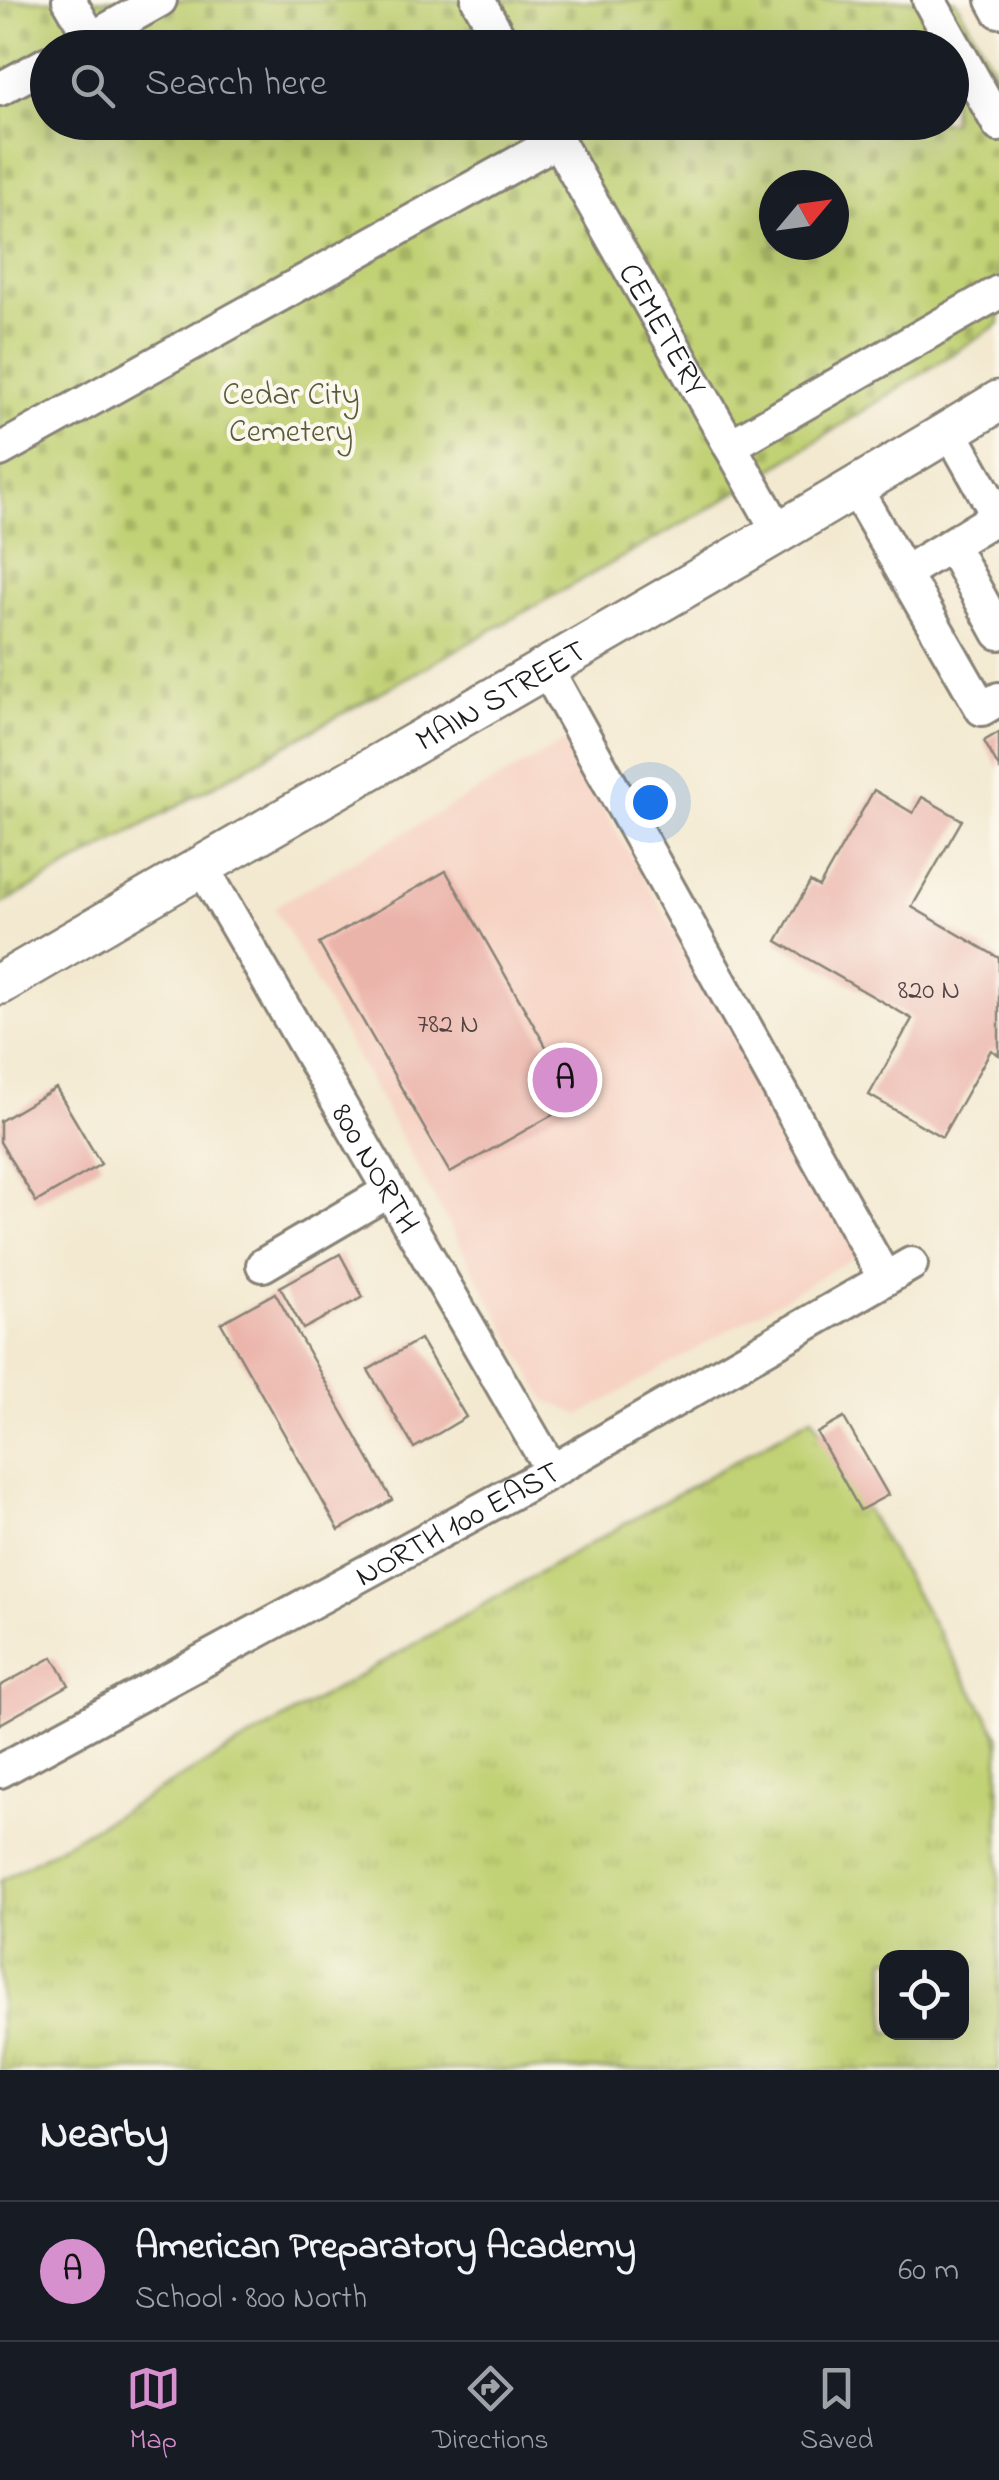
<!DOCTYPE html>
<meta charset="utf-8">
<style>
:root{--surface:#171b24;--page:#242831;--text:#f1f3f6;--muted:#9ea1a6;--line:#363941;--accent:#d690ce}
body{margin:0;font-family:"Indie Flower",sans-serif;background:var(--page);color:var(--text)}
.controls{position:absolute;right:30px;bottom:30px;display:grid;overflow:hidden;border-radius:20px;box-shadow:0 10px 40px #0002}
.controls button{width:90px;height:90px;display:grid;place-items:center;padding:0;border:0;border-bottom:2px solid var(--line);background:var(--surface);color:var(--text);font:50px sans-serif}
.compass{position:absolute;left:759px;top:170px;width:90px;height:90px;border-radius:50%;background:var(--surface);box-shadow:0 10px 40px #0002;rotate:61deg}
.you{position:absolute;left:650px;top:802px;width:35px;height:35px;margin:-25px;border:8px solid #fff;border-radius:50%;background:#1a73e8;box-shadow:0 0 0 15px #1a73e833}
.badge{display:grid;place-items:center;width:65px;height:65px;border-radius:50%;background:var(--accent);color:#111;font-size:32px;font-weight:700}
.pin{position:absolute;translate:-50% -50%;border:5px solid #fff;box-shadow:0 2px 10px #0006}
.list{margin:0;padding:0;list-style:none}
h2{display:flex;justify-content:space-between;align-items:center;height:130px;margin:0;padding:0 40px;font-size:42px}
h2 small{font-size:32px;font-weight:400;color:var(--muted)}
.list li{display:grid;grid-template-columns:65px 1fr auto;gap:30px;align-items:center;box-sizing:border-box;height:140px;padding:0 40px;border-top:2px solid var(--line)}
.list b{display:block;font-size:38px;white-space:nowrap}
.list p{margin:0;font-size:32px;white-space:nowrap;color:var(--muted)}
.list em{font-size:32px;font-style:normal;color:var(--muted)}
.icon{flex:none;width:55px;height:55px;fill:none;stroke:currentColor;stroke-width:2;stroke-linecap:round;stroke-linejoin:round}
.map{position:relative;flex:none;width:999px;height:2070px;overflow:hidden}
.search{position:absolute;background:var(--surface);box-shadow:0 10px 40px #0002;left:30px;right:30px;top:30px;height:110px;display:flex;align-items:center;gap:25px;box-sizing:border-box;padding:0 35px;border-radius:55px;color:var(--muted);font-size:38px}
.sheet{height:270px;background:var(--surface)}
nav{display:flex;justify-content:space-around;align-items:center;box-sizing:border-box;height:140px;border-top:2px solid var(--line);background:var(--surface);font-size:28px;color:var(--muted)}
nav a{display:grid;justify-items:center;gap:5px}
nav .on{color:var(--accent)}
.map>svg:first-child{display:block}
.built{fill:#f6d2c3}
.grass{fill:url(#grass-tufts);stroke:#6e7648;stroke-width:2.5;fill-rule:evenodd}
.cemetery{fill:url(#cemetery-stones);stroke:#6e7648;stroke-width:2.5;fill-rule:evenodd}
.building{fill:#ebb4aa}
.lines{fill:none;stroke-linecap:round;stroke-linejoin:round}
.minor-casing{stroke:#888276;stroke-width:38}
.major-casing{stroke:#888276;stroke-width:45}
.minor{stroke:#fff;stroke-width:32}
.major{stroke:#fff;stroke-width:40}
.labels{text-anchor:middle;stroke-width:8;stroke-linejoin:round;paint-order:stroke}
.number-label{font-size:28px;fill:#504240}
.street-label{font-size:32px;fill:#1c1c1c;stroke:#fbf7ec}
.park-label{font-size:32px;fill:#565b3b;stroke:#fbf7ec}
</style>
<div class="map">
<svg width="999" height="2070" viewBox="0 0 999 2070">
<defs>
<pattern id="grass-tufts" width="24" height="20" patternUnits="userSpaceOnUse" patternTransform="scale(2.5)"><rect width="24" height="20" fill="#c1d174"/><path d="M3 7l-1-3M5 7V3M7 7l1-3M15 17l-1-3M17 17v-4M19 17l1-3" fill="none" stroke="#a5b364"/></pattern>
<pattern id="cemetery-stones" width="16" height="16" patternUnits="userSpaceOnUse" patternTransform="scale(2.5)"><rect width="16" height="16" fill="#c1d174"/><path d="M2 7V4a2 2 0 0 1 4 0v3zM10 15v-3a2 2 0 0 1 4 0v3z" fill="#a5b364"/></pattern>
</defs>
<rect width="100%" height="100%" fill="#fbf7ec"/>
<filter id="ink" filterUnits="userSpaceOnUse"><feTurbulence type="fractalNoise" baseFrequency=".01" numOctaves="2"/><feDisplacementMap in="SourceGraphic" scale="20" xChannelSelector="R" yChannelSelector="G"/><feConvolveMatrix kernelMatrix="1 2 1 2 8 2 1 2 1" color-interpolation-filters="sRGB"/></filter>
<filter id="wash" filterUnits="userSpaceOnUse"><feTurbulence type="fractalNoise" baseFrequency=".0048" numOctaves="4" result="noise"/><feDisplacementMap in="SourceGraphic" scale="40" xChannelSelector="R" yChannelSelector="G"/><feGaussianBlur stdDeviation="2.25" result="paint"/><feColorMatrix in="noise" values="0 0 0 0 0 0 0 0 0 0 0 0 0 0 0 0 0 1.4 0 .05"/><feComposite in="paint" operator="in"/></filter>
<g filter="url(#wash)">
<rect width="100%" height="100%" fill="#f3e9d0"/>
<path class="built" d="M565,741l295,513 -279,161 -35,-14 -272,-494z"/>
<path class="grass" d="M812,1417l187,319v334h-999v-189zM886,1958h76v74h-76z"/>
<path class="cemetery" d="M0,0h955l44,78v246l-280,179 -719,402zM48,48h904v74h-904zM774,185h60v60h-60z"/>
<g id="blocks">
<g class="building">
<path d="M999,732v36l-15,-27z"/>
<path d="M874,790l39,23 9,-16 40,23 -50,87 87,51v97l-8,-5 -49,87 -73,-42 43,-76 -135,-78 33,-59 9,5z"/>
<path d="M446,871l131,230 -127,72 -131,-229z"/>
<path d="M56,1088l45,76 -65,38 -36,-60v-21z"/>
<path d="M340,1254l23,43 -60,32 -23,-42z"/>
<path d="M275,1293l117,207 -53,30 -118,-207z"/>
<path d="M420,1339l46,78 -52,31 -46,-78z"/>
<path d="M844,1418l44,77 -28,15 -43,-77z"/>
<path d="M53,1657l16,28 -69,39v-38z"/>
</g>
</g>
</g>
<g filter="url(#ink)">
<use href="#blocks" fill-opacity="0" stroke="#888276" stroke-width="2.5"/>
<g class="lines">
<g class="minor-casing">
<g id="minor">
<path d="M69,0l22,38"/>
<path d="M478,0l27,48"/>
<path d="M929,0l70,125"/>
<path d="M993,0l6,11"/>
<path d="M75,48l85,-48"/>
<path d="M0,89l48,-26"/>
<path id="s1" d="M548,124l232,410"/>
<path d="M950,431l49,87"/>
<path d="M730,446l269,-154"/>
<path d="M0,450l557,-309"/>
<path d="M855,488l127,221 17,-10"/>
<path d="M951,545l48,88"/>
<path d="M904,573l94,-57"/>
<path d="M546,668l339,611"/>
<path id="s2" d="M201,865l351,606"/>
<path d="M263,1265l126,-74"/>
<path id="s3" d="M0,1771l552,-300 359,-207"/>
</g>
</g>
<g class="major-casing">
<g id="major">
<path id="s4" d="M0,984c332,-195 669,-383 999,-583"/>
</g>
</g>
<use href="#minor" class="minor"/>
<use href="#major" class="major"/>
</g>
</g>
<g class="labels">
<g class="number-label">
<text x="929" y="998">820 N</text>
<text x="448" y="1032">782 N</text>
</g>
<g class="street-label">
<text dy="11" stroke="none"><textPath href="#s1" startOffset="235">CEMETERY</textPath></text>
<text dy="11" stroke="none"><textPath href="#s4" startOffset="578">MAIN STREET</textPath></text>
<text dy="11" stroke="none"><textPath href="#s2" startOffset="350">800 NORTH</textPath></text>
<text dy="11" stroke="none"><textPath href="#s3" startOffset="520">NORTH 100 EAST</textPath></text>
</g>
<g class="park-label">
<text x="291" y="404">Cedar City<tspan x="291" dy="37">Cemetery</tspan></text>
</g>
</g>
</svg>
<div class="controls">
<button><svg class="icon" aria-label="locate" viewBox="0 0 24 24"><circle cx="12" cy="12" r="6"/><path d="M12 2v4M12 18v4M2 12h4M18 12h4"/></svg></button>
</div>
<svg class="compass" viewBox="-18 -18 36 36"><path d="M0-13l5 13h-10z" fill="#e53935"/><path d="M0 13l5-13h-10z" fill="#9ea1a6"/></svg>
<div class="you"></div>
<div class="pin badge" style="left:565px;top:1080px">A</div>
<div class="search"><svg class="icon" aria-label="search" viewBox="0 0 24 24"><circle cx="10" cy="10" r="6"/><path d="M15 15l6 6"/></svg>Search here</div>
</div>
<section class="sheet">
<h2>Nearby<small></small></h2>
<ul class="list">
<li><span class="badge">A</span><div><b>American Preparatory Academy</b><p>School · 800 North</p></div><em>60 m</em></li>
</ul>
</section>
<nav>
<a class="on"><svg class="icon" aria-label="map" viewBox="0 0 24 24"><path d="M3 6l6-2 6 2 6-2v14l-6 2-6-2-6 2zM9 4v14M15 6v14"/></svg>Map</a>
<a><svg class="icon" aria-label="directions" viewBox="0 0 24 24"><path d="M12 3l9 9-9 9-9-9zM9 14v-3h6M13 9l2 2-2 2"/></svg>Directions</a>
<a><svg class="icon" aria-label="saved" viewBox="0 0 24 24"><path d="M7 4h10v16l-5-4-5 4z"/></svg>Saved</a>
</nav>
